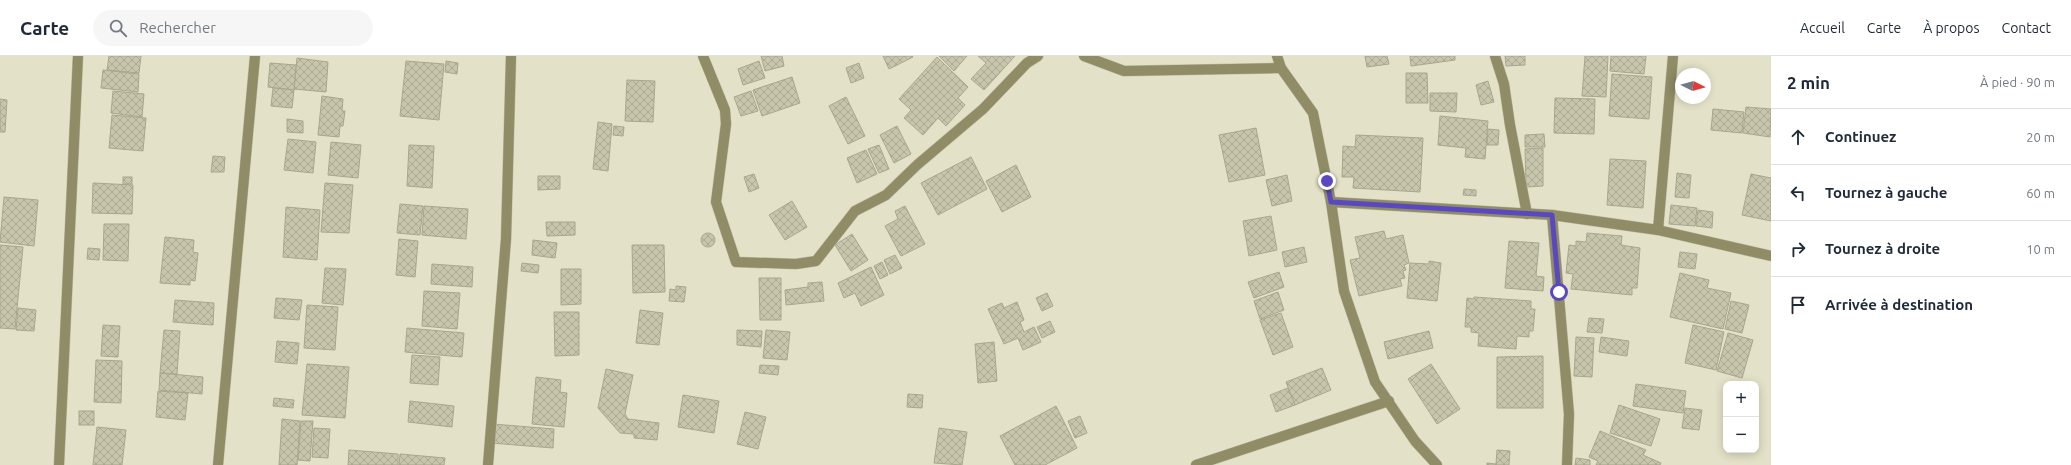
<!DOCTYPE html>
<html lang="fr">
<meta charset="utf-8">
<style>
:root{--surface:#fff;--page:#f6f6f7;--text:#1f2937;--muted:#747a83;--line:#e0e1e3}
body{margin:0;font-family:Ubuntu,sans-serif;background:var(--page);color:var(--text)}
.controls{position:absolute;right:12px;bottom:12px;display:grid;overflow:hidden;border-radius:8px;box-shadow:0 2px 10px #0003}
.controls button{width:36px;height:36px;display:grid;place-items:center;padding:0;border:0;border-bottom:1px solid var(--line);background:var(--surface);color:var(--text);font:20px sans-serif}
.compass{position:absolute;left:1675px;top:12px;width:36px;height:36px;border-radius:50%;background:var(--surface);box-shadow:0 2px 10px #0003;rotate:96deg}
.stop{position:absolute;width:12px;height:12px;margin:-9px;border:3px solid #5a48c0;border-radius:50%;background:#fff}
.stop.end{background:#5a48c0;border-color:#fff;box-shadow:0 1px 4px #0008}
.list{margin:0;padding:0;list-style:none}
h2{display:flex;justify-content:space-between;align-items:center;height:52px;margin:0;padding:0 16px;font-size:17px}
h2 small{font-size:13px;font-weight:400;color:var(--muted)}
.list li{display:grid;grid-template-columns:26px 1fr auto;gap:12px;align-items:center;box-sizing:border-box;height:56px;padding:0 16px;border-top:1px solid var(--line)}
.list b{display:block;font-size:15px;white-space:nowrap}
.list em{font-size:13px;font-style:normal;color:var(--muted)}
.icon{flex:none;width:22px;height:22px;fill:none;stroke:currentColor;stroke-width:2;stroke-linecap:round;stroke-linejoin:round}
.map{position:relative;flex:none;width:1771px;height:409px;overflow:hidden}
header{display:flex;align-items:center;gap:24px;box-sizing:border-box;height:56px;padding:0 20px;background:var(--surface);border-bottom:1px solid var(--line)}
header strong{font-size:19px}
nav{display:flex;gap:22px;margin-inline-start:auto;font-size:14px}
.search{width:280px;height:36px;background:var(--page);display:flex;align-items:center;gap:10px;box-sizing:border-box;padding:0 14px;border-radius:22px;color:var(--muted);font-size:15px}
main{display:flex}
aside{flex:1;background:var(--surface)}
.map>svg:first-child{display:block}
.building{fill:url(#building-cross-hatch);stroke:#a8a68d}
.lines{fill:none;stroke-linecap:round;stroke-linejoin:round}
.minor-casing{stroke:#c0bea7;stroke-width:11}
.minor{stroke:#8f8c66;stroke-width:10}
.route{stroke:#5a48c0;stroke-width:5}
</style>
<header>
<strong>Carte</strong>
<div class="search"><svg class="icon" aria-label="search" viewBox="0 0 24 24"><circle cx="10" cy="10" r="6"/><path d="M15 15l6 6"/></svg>Rechercher</div>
<nav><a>Accueil</a><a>Carte</a><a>À propos</a><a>Contact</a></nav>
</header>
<main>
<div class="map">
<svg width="1771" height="409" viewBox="0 0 1771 409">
<defs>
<pattern id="building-cross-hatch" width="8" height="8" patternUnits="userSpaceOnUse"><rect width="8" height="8" fill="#c7c6ac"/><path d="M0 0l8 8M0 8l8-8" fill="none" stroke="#abaa93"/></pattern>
</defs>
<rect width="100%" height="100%" fill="#e3e1c7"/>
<g class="building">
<path d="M109,0h32l-2,17 -32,-3z"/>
<path d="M761,0h21l2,10 -19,5z"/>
<path d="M883,0h29l1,1 -24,12z"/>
<path d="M939,0h28l-13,15z"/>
<path d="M978,0h37l-31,34 -13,-11 15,-16z"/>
<path d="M1365,0h22l2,8 -22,3z"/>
<path d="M1410,0h45v4l-44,6z"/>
<path d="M1505,0h20v9l-19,1z"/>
<path d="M1585,0h23l-2,41 -24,-1z"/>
<path d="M1611,0h35l-2,18 -34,-3z"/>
<path d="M937,1l31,30 -10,11 7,7 -19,21 -8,-8 -15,17 -19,-17 7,-8 -12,-11z"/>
<path d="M297,2l31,4 -2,30 -32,-3z"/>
<path d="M406,5l38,3 -5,56 -39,-4z"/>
<path d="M446,5l12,2 -1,11 -12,-2z"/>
<path d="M759,5l6,17 -22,7 -5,-16z"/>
<path d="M270,7l26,2 -2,25 -26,-3z"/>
<path d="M859,7l5,15 -13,5 -5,-15z"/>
<path d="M103,14l36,4 -1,18 -37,-4z"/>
<path d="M1406,17h21l1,30h-22z"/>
<path d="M1612,18l40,3 -3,42 -40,-3z"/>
<path d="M792,21l8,26 -38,13 -9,-26z"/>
<path d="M627,24l28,1 -2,41 -28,-1z"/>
<path d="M1488,25l6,21 -13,3 -5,-20z"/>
<path d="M273,32l21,2 -2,18 -21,-2z"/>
<path d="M113,35l31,3 -2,23 -31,-4z"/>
<path d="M751,35l7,20 -17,5 -7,-19z"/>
<path d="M1430,37h27l-1,19 -26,-1z"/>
<path d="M322,40l21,3 -1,12h3l-2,15h-3l-1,11 -21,-2z"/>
<path d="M846,41l19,39 -17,8 -19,-38z"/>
<path d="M1555,42l40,1 -1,35 -40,-1z"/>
<path d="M0,43l7,1 -2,32h-5z"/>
<path d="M1746,51l25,2 -1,28 -27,-4z"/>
<path d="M1713,53l31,3 -2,21 -31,-3z"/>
<path d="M112,59l34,3 -3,33 -34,-3z"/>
<path d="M1440,60l48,5 -3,38 -20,-2 1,-9 -28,-3z"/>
<path d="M287,63l16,2v12l-16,-1z"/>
<path d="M598,66l14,2 -4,47 -15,-2z"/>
<path d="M614,70l10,1 -1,9 -10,-1z"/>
<path d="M897,70l14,28 -17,9 -14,-28z"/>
<path d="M1256,72l9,47 -36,7 -10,-47z"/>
<path d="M1488,73l11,1 -1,15h-11z"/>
<path d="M1544,78l1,13h-20v-12z"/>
<path d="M1356,79l67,3 -3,54 -67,-4 1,-11h-12l1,-31 12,1z"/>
<path d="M288,83l28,3 -3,31 -29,-3z"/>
<path d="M331,86l30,3 -3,33 -30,-3z"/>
<path d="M409,89l25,1 -2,42 -25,-2z"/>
<path d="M879,89l10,24 -10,4 -11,-24z"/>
<path d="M1543,92v38l-17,1 -1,-38z"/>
<path d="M866,94l11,24 -20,9 -10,-25z"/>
<path d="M213,100l12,1 -1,15h-13z"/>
<path d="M971,101l16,32 -49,26 -17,-32z"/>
<path d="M1610,103l36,2 -3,47 -36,-3z"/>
<path d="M1016,109l15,32 -29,15 -16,-31z"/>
<path d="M1677,117l14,2 -2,23 -14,-1z"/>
<path d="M754,118l5,14 -10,4 -5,-15z"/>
<path d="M1751,118l20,4v43l-29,-6z"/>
<path d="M1287,119l5,26 -20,5 -6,-26z"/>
<path d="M538,120h22v13l-22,1z"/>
<rect x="123" y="121" width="9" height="7"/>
<path d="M93,127l40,2 -1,29 -40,-1z"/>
<path d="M325,127l28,2 -4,48 -28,-1z"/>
<path d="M1464,133l12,1v6l-13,-1z"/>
<path d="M4,141l34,3 -4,46 -34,-4z"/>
<path d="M792,145l15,26 -22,13 -16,-25z"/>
<path d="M400,148l23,2 -3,29 -23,-2z"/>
<path d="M1671,149l26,3 -2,18 -26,-2z"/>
<path d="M424,150l44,3 -2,30 -44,-4z"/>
<path d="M905,150l20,38 -24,12 -16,-30 13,-7 -3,-8z"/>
<path d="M286,151l34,3 -3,50 -34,-3z"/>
<path d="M1698,154l15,2 -1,16 -16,-2z"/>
<path d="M1271,160l6,34 -28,6 -6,-35z"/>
<path d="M546,166h29v13l-28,1z"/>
<path d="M104,168h25l-1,37 -25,-1z"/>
<path d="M1384,175l2,8 17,-4 6,28 -5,2 2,5 -3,1 2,7 -5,1 2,7 -43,10 -9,-36 10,-2 -5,-21z"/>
<circle cx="708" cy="184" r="7"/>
<path d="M1587,177l35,3 -1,9 19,3 -3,40h-5v7l-61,-6 2,-15 -7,-1 3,-28 7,1v-5l10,1z"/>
<path d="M852,178l16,26 -17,11 -16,-26z"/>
<path d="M165,181l29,3 -1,12 5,1 -3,28 -5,-1v5l-30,-2z"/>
<path d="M399,183l19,2 -3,36 -19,-2z"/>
<path d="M533,184l24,3 -2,15 -23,-3z"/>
<path d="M1509,185l30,2 -3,33 8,1 -1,14 -38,-3z"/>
<path d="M0,189l23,2 -8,82 -15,-1z"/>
<path d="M632,189h32l1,47 -32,1z"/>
<path d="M1304,191l3,15 -22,5 -3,-15z"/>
<path d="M88,192l12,1 -1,11 -12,-1z"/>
<path d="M1680,196l17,2 -2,15 -17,-2z"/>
<path d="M895,199l7,13 -12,6 -6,-14z"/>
<path d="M1429,205l12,2 -4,38 -30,-3 3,-35 19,1z"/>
<path d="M882,206l6,13 -8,4 -6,-13z"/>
<path d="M522,207l17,2 -1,8 -17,-2z"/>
<path d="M432,208l41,3 -1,20 -41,-3z"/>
<path d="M871,211l13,28 -23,11 -6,-13 -11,5 -6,-15z"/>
<path d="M325,212l21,1 -3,36 -21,-2z"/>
<path d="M561,213h20v35l-20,1z"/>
<path d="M1279,216l5,15 -30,11 -6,-16z"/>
<path d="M1680,217l29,7 -2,8 24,5 -8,36 -53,-12z"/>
<path d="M759,222h22v42h-21z"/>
<path d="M822,226l2,19 -38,4 -1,-15 23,-3v-4z"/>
<path d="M676,230l10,1 -2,15 -15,-1 1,-12 6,1z"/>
<path d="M424,235l36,2 -3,36 -35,-3z"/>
<path d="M1278,236l6,18 -24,9 -6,-18z"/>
<path d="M1047,237l6,13 -11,5 -6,-13z"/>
<path d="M1474,241l57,4v8h4l-2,22h-4v6l-12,-1 -1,13 -38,-3 1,-13 -8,-1v-5h-6l2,-29 7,1z"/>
<path d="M276,242l26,2 -3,20 -25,-2z"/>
<path d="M175,244l39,3 -1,22 -40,-3z"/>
<path d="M1731,245l18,4 -7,28 -17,-4z"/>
<path d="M1017,246l7,18 -4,2 4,10 10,-5 7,15 -18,8 -5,-12 -14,6 -16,-35 14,-6 2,5z"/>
<path d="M307,249l31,2 -3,43 -31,-2z"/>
<path d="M18,252l18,2 -2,21 -18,-1z"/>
<path d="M640,254l23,3 -4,32 -23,-2z"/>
<path d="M554,256h25v43l-24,1z"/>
<path d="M1281,257l12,34 -20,8 -13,-35z"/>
<path d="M1589,262l15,1 -2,14 -15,-1z"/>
<path d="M1050,265l5,11 -13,6 -5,-11z"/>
<path d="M103,269l17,1 -2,31 -17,-1z"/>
<path d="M1693,269l31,7 -8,38 -31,-7z"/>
<path d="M407,272l57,5 -2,24 -57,-5z"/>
<path d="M164,274l16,1 -3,43 -17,-1z"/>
<path d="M737,274l25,1 -1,16 -24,-2z"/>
<path d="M766,274l24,2 -3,28 -24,-2z"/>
<path d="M1429,275l4,17 -45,11 -4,-17z"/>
<path d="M1728,277l25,7 -11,38 -25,-7z"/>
<path d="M1576,281l18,1 -2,39 -18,-1z"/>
<path d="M1601,281l28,4 -2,15 -28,-4z"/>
<path d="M277,285l22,2 -2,21 -22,-2z"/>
<path d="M994,286l3,39 -19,2 -3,-39z"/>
<path d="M412,299l28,2 -2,28 -28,-2z"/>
<path d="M1543,300v52h-46v-51z"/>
<path d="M96,304l26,1 -1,42 -27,-1z"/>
<path d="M307,308l42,3 -4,51 -43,-3z"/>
<path d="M1431,308l29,45 -23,15 -29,-45z"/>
<path d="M760,309l19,1 -1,9 -19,-2z"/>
<path d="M1322,312l9,22 -36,15 -9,-23z"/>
<path d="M606,313l27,6 -8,39 3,5 31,4 -2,17 -23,-2v-4l-14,-1 -22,-25z"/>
<path d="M160,317l43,4 -1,17 -43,-4z"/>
<path d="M536,321l25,3 -1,12 7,1 -3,34 -32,-3z"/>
<path d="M1636,328l50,7 -3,22 -50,-7z"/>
<path d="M1288,332l7,17 -19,7 -6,-17z"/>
<path d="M158,335l30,2 -3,27 -29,-3z"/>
<path d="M908,338l15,1 -1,13 -15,-1z"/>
<path d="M683,339l36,6 -5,32 -36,-6z"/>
<path d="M274,342l20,2 -1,8 -20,-2z"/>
<path d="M410,345l44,5 -2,21 -44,-5z"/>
<path d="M1619,349l41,14 -9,27 -41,-13z"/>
<path d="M1056,350l21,42 -32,17h-30l-15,-29z"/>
<path d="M1685,352l17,2 -3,20 -17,-2z"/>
<rect x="79" y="355" width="15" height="14"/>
<path d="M745,356l21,5 -8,32 -21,-5z"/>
<path d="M1080,360l7,17 -12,5 -7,-17z"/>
<path d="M282,363l18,2 -3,44h-18z"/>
<path d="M301,365h12l-3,40 -12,-1z"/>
<path d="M493,368l61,5 -1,19 -62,-5z"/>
<path d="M97,371l29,3 -4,35h-29z"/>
<path d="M314,372l16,1 -2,29 -16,-1z"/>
<path d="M939,372l28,4 -5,33 -28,-2z"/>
<path d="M1600,375l46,19 -3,5 18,8 -1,2h-64l2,-4 -9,-4z"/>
<path d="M349,394l49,4v11h-50z"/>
<path d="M1497,394l13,1 -1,14h-22v-2l9,1z"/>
<path d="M400,398l45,4 -1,7h-45z"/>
<path d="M1576,402l14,2v5h-15z"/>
</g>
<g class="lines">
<g class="minor-casing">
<g id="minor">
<path d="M703,0l22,54 1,14 -10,78 20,60 60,2 20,-3 39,-50 31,-16 31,-30 66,-56 44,-46 11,-7"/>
<path d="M1084,0l40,15 157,-3"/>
<path d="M1277,0l4,12 32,45 18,89 13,89 31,91 40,59 22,24"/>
<path d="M1495,0l9,28 6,41 17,89"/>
<path d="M1331,146l221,13 106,15 113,26"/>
<path d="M1552,159l17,199 -2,51"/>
<path d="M1658,174l15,-174"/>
<path d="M59,409l19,-409"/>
<path d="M218,409l37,-409"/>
<path d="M488,409l18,-226 5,-183"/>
<path d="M1196,409l193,-64"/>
</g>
</g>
<use href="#minor" class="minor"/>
</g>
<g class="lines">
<path class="route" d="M1327,125l4,21 221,13 7,77"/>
</g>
</svg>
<div class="controls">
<button>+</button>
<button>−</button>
</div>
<svg class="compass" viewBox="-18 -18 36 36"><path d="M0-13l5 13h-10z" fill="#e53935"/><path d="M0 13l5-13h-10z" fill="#747a83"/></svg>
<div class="stop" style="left:1559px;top:236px"></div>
<div class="stop end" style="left:1327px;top:125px"></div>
</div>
<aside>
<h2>2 min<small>À pied · 90 m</small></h2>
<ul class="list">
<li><svg class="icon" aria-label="ahead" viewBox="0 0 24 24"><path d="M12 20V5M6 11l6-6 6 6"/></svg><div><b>Continuez</b></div><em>20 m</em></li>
<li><svg class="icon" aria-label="left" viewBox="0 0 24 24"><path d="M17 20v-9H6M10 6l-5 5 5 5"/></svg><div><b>Tournez à gauche</b></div><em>60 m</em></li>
<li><svg class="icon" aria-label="right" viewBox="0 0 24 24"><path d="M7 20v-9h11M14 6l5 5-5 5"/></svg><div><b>Tournez à droite</b></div><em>10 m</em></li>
<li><svg class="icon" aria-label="arrive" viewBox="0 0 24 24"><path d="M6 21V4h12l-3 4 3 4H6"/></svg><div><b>Arrivée à destination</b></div></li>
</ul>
</aside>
</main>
